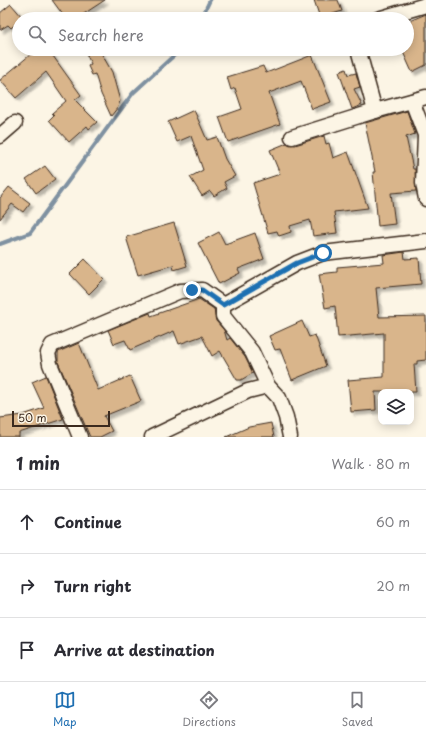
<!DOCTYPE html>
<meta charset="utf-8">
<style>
:root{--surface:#fff;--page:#f2f2f3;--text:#2b2b33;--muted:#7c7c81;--line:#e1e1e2;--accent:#1f6fb2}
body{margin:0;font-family:"Playpen Sans",sans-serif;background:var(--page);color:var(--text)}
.controls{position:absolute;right:12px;bottom:12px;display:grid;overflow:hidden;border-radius:8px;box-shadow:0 2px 10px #0003}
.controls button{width:36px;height:36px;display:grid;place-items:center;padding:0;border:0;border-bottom:1px solid var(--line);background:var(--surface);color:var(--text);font:20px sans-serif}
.scale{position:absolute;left:12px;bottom:10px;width:98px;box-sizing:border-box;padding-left:4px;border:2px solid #3b2a1e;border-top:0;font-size:11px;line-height:14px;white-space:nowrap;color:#3b2a1e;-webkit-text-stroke:3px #fcf5e5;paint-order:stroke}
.stop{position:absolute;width:12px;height:12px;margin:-9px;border:3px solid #1f6fb2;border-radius:50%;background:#fff}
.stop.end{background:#1f6fb2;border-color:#fff;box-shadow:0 1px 4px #0008}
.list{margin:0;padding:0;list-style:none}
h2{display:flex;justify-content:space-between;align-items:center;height:52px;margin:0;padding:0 16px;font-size:17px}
h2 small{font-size:13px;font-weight:400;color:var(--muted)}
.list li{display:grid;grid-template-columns:26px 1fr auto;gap:12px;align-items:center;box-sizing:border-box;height:64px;padding:0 16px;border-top:1px solid var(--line)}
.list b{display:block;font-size:15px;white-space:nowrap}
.list em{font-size:13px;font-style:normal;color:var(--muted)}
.icon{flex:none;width:22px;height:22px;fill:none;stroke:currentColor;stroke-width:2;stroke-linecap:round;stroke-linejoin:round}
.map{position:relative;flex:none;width:426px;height:437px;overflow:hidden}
.search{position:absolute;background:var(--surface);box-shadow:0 2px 10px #0003;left:12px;right:12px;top:12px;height:44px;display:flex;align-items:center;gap:10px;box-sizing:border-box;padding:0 14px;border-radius:22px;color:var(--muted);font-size:15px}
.sheet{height:244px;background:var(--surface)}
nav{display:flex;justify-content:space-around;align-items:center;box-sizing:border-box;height:56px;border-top:1px solid var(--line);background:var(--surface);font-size:11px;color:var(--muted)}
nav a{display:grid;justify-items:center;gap:2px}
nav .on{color:var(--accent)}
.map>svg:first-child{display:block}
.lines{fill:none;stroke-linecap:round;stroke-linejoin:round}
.stream{stroke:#7f91a1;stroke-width:4}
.building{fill:#d9b58b;stroke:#3b2a1e;filter:url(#shadow)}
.minor-casing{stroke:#3b2a1e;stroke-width:17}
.minor{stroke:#fcf5e5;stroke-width:14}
.route{stroke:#1f6fb2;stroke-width:5}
</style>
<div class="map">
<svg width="426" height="437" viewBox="0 0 426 437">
<defs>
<filter id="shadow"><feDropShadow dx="3.5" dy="3.5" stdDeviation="1" flood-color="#0004"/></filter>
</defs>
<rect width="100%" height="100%" fill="#fcf5e5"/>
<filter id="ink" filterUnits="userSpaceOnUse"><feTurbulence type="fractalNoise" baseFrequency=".025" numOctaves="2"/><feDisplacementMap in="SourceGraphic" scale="8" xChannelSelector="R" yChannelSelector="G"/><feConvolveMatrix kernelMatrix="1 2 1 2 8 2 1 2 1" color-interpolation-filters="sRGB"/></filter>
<g filter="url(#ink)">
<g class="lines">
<g class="stream">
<path d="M201,19l9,-19"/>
<path d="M0,244l30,-11 103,-140 48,-44"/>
</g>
</g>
<g class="building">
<path d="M52,0h53l-29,19h-10z"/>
<path d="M314,0h24l4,11 -22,7z"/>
<path d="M11,4l12,14 -4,1v2l-8,7 -3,-3 -8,5v-17z"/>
<path d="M426,14v51l-14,7 -9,-20 4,-2v-28z"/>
<path d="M37,49h11l33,46 -6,5 22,22 -8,7 -2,-3 -18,16 -20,-22 5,-5 -2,-2 14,-12 -20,-29 -30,26 -16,-18z"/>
<path d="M84,49h15l13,23 8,29 -2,6 -7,9 -10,-22 -6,-20 -3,1 -4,-9 3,-2z"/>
<path d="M312,55l19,47 -19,7 -11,-28 -32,12 11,31 -52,18 -9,-25 23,-8 -7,-21 -4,2 -4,-13 36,-11 3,7z"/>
<path d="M346,69l2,6 8,-2 4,14 -6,2 8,16 -10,4 -13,-37z"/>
<path d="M194,110l13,30 10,-3 8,22 10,17 -11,6 3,6 -13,8 -4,-5 -8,5 -12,-19 13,-7 -12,-34 -14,6 -9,-20z"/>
<path d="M407,111l8,23 -9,3 7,32h2l1,22 -25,2 4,31 -17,2 -5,-54h2l-10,-49z"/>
<path d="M324,136l2,8 3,-1 4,15 15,-6 20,56 -34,4 3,21 -24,3 -3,-16 -20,6 1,6 -12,4 -2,-5 -9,2 -15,-50 27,-9 -10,-24 17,-7 8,2z"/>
<path d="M45,166l10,13 -19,14 -10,-14z"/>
<path d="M9,187l21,16 -7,9 -11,-8 -12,15v-21z"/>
<path d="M174,223l13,43 -13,4 -1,-5 -35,10 -12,-38z"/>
<path d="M219,232l6,12 30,-11 9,26 -26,10 2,4 -21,11 -21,-41z"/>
<path d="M404,252l1,7 14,-1 2,26 -45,4 3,29 47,-1v44l-9,1v3h-3l2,28h-41l1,18 -25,2 -3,-32 36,-3v-44l-46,4 -3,-31 -10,2 -6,-34 18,-2v-5l47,-4 -1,-8z"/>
<path d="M85,259l19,20 -15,15 -19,-20z"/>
<path d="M199,299l15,10 2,12 8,9 3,10 3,-2 15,19 8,16 -12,7h-4l-17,-29 -8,5 -10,-20 -23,8 -5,-13 -44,19 -5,-10 -11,4 -6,-14 42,-17 1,3z"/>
<path d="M302,321l7,16 6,-2 11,31 -34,14 -12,-31 -5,1 -6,-14z"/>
<path d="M79,343l19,47 32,-14 11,25 -37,15 8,15 -12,6h-10l-32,-75v-10z"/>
<path d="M46,376l17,43 -44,14v4h-19v-19l23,-3 21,-7 -12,-26z"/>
<path d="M271,423l3,14h-48l23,-10z"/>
</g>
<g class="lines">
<g class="minor-casing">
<g id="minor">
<path d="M378,19l48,-14"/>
<path d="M358,49l17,62"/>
<path d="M412,101l13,34 -2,48 3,16"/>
<path d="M0,136l15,-13"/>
<path d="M292,137l83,-26 51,-14"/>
<path d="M80,437l-30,-73 -2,-11 4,-8 128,-54 22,-1 21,15"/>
<path d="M152,437l96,-46 20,-5"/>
<path d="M290,437l-4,-20 -7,-19 -11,-12 -16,-34 -29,-36v-11l74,-42 26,-10 103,-12"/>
</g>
</g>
<use href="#minor" class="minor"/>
</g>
</g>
<g class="lines" filter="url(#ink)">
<path class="route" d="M192,290h10l21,15 74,-42 26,-10"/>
</g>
</svg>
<div class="controls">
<button><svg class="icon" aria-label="layers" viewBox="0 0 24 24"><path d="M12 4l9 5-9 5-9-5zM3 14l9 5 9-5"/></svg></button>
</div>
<div class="scale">50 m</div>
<div class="stop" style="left:323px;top:253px"></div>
<div class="stop end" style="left:192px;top:290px"></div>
<div class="search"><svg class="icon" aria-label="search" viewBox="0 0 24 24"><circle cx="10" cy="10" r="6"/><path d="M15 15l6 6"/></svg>Search here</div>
</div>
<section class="sheet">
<h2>1 min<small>Walk · 80 m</small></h2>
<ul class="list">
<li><svg class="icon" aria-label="ahead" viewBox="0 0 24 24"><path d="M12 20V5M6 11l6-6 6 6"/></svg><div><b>Continue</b></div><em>60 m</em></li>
<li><svg class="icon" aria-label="right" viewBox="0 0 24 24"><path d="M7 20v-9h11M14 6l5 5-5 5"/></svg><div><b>Turn right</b></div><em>20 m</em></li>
<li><svg class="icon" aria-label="arrive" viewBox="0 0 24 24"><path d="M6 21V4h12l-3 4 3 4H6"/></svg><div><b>Arrive at destination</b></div></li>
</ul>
</section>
<nav>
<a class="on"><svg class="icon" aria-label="map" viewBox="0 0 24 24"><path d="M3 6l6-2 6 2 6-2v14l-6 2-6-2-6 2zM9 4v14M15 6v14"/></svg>Map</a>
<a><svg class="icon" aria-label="directions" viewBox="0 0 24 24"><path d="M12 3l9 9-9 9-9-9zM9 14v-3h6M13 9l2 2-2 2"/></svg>Directions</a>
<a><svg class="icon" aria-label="saved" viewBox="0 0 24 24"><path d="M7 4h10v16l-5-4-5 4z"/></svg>Saved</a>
</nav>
